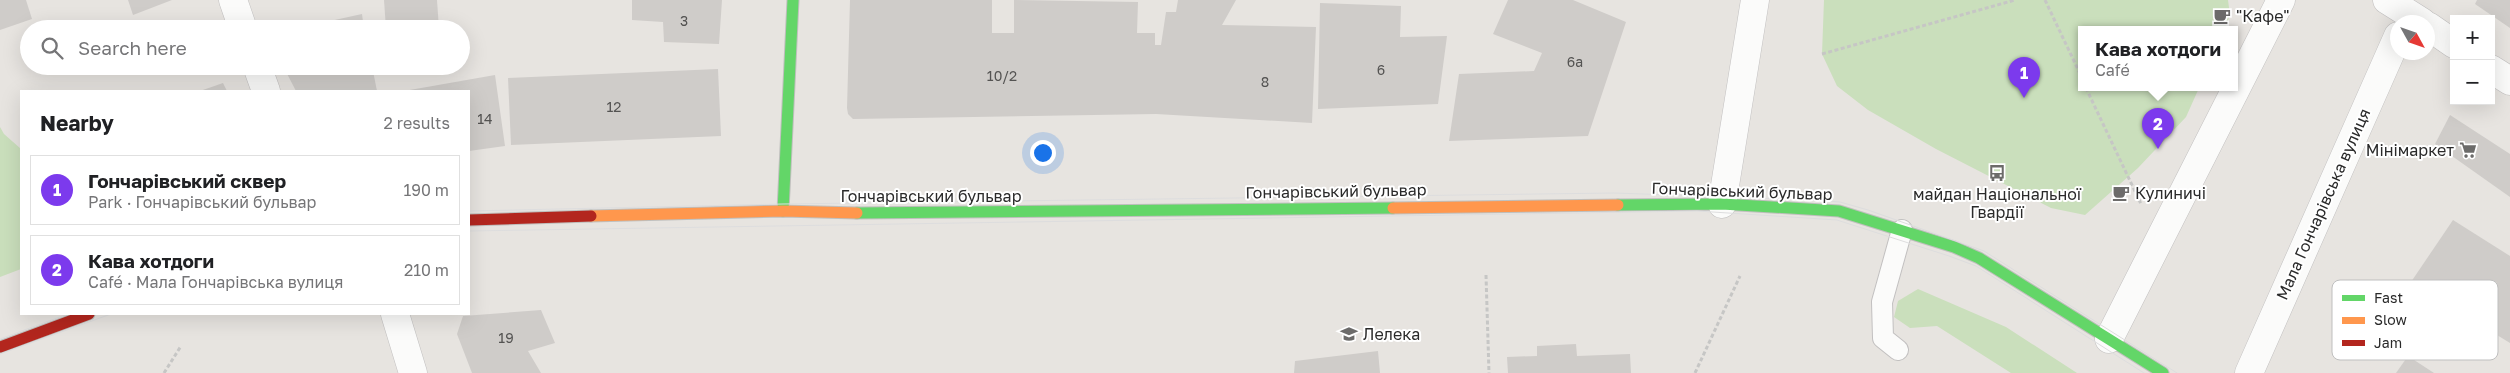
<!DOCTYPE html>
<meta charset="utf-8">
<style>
:root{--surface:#fff;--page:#f2f2f2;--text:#202124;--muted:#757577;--line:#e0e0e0;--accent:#7c3aed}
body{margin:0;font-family:"Golos Text",sans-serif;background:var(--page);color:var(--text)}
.controls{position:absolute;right:15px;top:15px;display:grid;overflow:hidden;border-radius:0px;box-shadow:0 5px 20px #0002}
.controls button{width:45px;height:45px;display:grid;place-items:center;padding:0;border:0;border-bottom:1px solid var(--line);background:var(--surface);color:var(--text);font:25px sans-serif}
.compass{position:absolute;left:2390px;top:15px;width:45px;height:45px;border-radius:50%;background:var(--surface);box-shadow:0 5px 20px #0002;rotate:130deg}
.you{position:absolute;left:1042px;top:152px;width:18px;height:18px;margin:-12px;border:4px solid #fff;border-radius:50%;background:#1a73e8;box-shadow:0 0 0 8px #1a73e833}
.badge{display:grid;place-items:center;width:32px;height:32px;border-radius:50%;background:var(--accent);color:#fff;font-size:16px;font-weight:700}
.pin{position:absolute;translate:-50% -41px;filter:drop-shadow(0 1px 2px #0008)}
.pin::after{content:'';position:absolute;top:26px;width:18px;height:15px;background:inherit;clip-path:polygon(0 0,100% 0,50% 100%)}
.popup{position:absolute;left:2078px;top:26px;width:160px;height:65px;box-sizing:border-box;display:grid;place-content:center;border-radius:0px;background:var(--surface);filter:drop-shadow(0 1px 4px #0005);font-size:16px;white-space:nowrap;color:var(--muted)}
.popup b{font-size:19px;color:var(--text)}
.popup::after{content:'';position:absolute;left:50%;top:100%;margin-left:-10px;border:10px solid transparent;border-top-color:var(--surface)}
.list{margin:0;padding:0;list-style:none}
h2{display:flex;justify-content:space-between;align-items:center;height:65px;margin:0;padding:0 20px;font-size:21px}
h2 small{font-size:16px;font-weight:400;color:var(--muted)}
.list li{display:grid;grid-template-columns:32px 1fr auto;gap:15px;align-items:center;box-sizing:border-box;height:70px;margin:0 10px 10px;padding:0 10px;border:1px solid var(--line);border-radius:0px}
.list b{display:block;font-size:19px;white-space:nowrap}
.list p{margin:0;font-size:16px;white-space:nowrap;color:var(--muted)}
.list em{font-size:16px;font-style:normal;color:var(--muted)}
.icon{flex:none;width:28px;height:28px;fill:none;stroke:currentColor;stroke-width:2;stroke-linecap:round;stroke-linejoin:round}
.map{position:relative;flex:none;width:2510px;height:373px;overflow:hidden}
.search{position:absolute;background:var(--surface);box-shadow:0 5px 20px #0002;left:20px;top:20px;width:450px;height:55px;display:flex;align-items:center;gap:12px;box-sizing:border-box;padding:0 18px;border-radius:28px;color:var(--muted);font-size:19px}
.panel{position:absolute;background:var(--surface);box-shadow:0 5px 20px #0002;left:20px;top:90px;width:450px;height:225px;border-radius:0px}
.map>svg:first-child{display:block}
.green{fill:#cadfbc}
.building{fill:#cfccc9}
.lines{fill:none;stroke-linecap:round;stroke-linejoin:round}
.lane-casing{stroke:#c2c0c0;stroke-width:22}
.street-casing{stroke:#c2c0c0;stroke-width:29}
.fast-casing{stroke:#bfbfbd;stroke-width:13}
.slow-casing{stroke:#bfbfbd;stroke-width:13}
.jam-casing{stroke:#bfbfbd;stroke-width:13}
.path{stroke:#c6c6c5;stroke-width:3;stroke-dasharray:4 2.5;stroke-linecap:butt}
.lane{stroke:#fbfbfa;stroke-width:20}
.street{stroke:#fbfbfa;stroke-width:28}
.fast{stroke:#63d668;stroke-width:11}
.slow{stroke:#ff974d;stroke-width:11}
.jam{stroke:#b3261e;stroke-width:11}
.tram{stroke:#ddddde;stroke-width:1}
.labels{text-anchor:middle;stroke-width:4;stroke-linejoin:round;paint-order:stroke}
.number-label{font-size:14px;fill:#545352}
.poi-label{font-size:16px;fill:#2a2a2a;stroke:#fff;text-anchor:start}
.street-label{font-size:16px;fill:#2a2a2a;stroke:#fff}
.key{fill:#fff;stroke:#bfbfbf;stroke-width:1}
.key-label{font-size:14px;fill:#2a2a2a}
</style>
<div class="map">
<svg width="2510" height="373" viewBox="0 0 2510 373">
<rect width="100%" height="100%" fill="#e7e4e0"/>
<g class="green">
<path d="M1824,0h404l2,15 -6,15h-142v58h117l-13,29 -48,51 -53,47 -34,-7 -115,-59 -68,-39 -31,-24 -15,-32z"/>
<path d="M0,127l4,7 17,15v120l-21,8z"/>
<path d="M1918,289l88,38 71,46h-66l-74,-47 -27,2 -16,-11 4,-16z"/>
</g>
<g class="building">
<path d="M0,0h26l6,19 -32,11z"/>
<path d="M128,0h44l-39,15z"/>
<path d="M384,0h53l2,29h-53z"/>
<path d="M632,0h90l-3,44 -55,-2 -1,-20 -31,-2z"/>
<path d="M850,0h142v33h22v-33l124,2 -1,31h18v12h6l5,-33h10l2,-12h58l-14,25 94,2 -4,96 -156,-9 -303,5 -5,-5 -1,-6z"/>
<path d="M1508,0h65l53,22 -38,114 -139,5 10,-67 75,-3 8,-18 -49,-19z"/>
<path d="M2477,0h33v28l-35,-24z"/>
<path d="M1320,3l81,3 -1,31 47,-1 -9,68 -120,5z"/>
<path d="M362,14l2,15h-66v-1z"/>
<path d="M283,66h89l5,25h-81z"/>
<path d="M718,69l3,67 -210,9 -3,-67z"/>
<path d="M495,75l10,71 -36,5v-60h-65z"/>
<path d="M223,83l4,8h-27z"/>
<path d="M2450,115l60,39v43l-75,-53z"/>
<path d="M2453,220l57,36v87l-99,-61z"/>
<path d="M541,310l14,33 -27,8 13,22h-69l-15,-39 6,-18z"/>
<path d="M1576,344l1,12 53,-2 1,19h-123l-1,-16 30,-1v-10z"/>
<path d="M1378,351l2,22h-86l1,-12z"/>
<path d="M2408,356l26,17h-38z"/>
</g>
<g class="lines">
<g class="lane-casing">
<path id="lane" d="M1898,350l-15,-12 -1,-36 20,-72"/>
</g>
<g class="street-casing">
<g id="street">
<path d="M233,0l10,29"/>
<path d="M2387,0l35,22"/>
<path d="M2428,26l26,18"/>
<path d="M257,66l9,25"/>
<path d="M2491,69l19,12"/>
<path d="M1722,204l33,-204"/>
<path d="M395,314l18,59"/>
<path d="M2109,339l172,-339"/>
<path d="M2249,373l149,-337"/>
</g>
</g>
<g class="fast-casing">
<g id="fast">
<path d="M1618,205l104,-1 117,7 115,36 25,11 184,115"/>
<path d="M783,211l10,-211"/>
<path d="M857,213l536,-5"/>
</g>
</g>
<g class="slow-casing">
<g id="slow">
<path d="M1393,208l225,-3"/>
<path d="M591,216l192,-5 74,2"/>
</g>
</g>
<g class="jam-casing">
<g id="jam">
<path d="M469,220l122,-4"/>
<path d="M0,347l89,-33"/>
</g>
</g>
<g class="path">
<path d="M2045,0l37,78"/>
<path d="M1822,54l193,-54"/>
<path d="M2086,88l55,116"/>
<path d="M1486,275l3,98"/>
<path d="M164,373l17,-27"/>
<path d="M1695,373l45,-97"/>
</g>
<use href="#lane" class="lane"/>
<use href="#street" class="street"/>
<use href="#fast" class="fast"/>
<use href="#slow" class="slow"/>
<use href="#jam" class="jam"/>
<g class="tram">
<path d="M469,211l314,-7 831,-11 202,7 24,2 28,8 116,41 193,122"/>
<path d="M469,231l1228,-20 140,9 112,36 27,10 168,107"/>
<path d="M0,339l68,-25"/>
<path d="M0,354l111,-40"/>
</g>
</g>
<defs>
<g id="cafe-bare" transform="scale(1.35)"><path d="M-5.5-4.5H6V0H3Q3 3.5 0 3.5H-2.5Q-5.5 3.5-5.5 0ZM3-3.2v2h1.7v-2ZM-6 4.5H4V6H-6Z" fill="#6c6b6a" stroke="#fff" stroke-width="2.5" paint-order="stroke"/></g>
<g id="supermarket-bare" transform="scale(1.35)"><path d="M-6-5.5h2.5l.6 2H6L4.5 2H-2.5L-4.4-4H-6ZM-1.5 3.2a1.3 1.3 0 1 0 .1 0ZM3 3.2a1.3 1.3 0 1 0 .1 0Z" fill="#6c6b6a" stroke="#fff" stroke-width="2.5" paint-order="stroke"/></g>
<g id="bus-bare" transform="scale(1.35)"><path d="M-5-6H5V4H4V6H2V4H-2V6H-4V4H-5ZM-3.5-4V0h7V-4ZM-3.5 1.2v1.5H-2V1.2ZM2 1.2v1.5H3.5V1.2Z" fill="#6c6b6a" stroke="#fff" stroke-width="2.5" paint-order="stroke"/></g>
<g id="school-bare" transform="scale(1.35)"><path d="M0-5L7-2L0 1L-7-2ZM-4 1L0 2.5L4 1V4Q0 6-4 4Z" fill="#6c6b6a" stroke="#fff" stroke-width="2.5" paint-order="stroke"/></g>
</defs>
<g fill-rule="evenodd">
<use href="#cafe-bare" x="2222" y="16"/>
<use href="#supermarket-bare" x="2468" y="150"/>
<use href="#bus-bare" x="1997" y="173"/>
<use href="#cafe-bare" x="2121" y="193"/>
<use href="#school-bare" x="1349" y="334"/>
</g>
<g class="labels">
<g class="number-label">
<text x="684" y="26">3</text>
<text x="1575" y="67">6а</text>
<text x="1381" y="75">6</text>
<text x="1002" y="81">10/2</text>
<text x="1265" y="87">8</text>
<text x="614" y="112">12</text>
<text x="485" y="124">14</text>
<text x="506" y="343">19</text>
</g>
<g class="poi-label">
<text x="2236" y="22">"Кафе"</text>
<text x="2454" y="156" text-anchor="end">Мінімаркет</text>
<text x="2135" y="199">Кулиничі</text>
<text x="1997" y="200" text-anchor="middle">майдан Національної<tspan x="1997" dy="18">Гвардії</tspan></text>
<text x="1363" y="340">Лелека</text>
</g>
<g class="street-label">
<text transform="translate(1336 191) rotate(-1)" y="6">Гончарівський бульвар</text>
<text transform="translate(1742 191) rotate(2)" y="6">Гончарівський бульвар</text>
<text x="931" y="202">Гончарівський бульвар</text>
<text transform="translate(2323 204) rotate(-66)" y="6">Мала Гончарівська вулиця</text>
</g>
</g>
<rect x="2332" y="280" width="166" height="80" rx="8" class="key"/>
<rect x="2342" y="295" width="23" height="6" fill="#63d668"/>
<rect x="2342" y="317" width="23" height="7" fill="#ff974d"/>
<rect x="2342" y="340" width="23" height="6" fill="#b3261e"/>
<g class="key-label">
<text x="2374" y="303">Fast</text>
<text x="2374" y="325">Slow</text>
<text x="2374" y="348">Jam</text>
</g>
</svg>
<div class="controls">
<button>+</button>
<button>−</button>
</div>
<svg class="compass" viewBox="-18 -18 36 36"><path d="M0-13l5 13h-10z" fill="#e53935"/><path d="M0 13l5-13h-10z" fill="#757577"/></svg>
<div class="you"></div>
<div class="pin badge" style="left:2024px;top:98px">1</div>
<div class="pin badge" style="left:2158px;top:149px">2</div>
<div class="popup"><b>Кава хотдоги</b>Café</div>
<div class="search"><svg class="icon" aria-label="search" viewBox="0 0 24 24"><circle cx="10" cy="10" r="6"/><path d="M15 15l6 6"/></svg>Search here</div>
<section class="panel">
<h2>Nearby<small>2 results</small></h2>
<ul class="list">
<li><span class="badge">1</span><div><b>Гончарівський сквер</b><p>Park · Гончарівський бульвар</p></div><em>190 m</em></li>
<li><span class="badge">2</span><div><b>Кава хотдоги</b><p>Café · Мала Гончарівська вулиця</p></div><em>210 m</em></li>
</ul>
</section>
</div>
